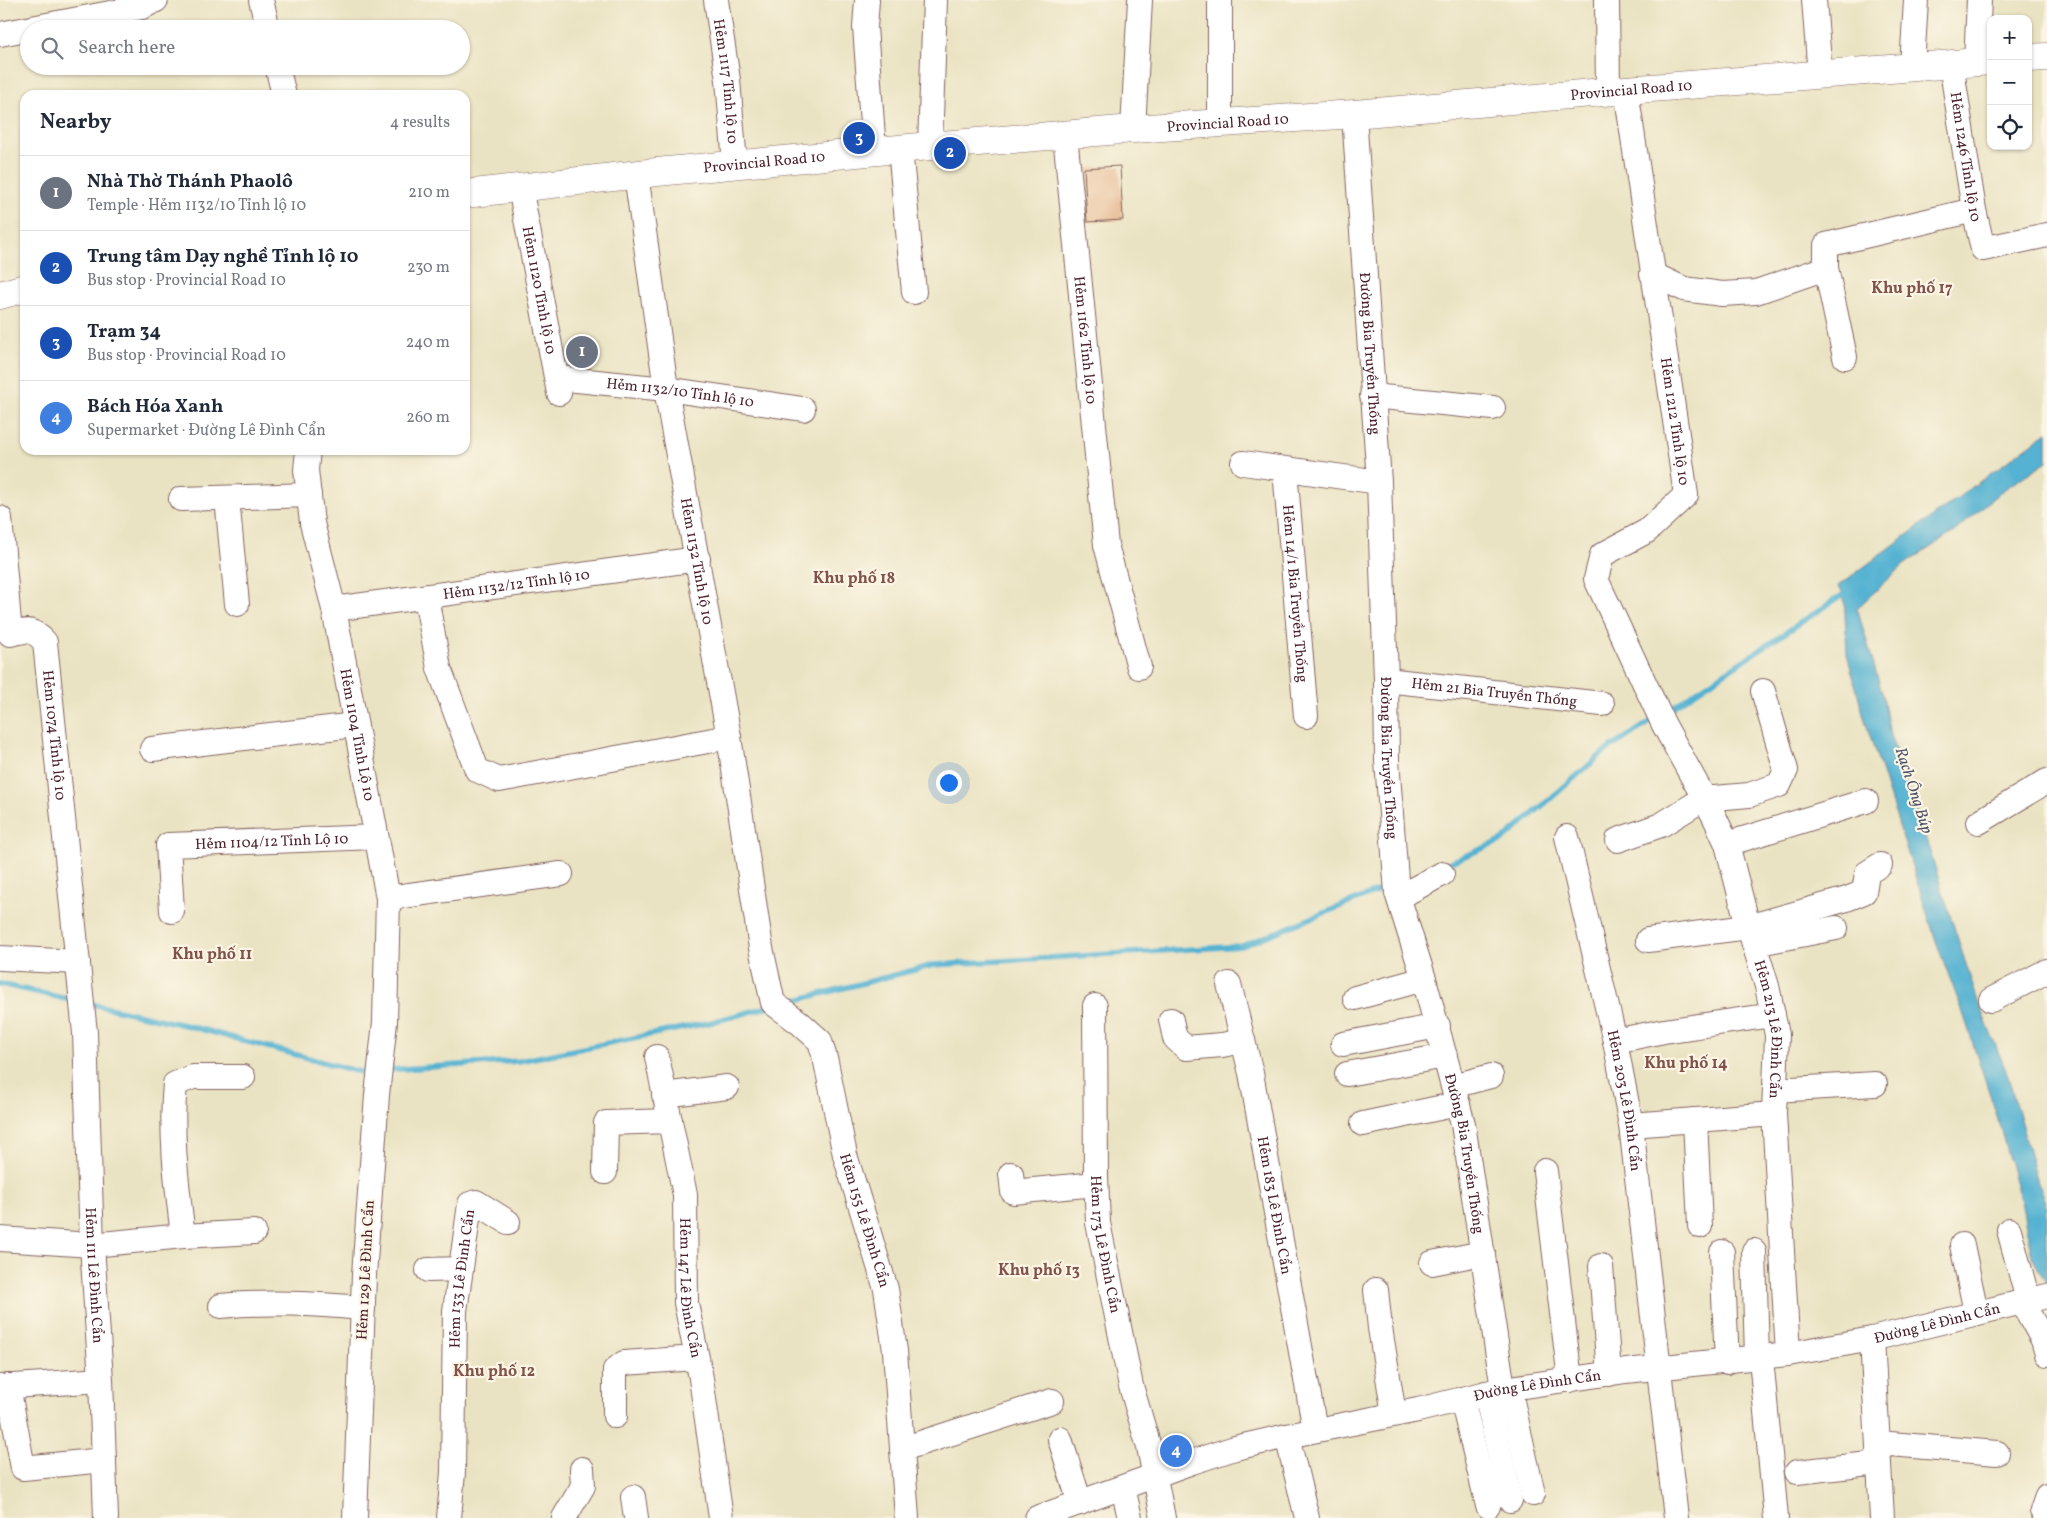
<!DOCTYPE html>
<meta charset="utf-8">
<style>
:root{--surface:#fff;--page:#f6f6f7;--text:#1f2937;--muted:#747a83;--line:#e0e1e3;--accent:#c8321e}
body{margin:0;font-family:Vollkorn,serif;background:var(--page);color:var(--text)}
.controls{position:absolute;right:15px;top:15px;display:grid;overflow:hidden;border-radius:10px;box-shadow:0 1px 4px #0004}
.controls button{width:45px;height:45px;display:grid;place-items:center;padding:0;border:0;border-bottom:1px solid var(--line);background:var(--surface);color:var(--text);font:25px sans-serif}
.you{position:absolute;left:948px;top:782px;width:18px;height:18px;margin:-12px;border:4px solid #fff;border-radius:50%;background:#1a73e8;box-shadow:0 0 0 8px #1a73e833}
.badge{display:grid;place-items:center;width:32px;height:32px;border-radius:50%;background:var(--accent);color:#fff;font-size:16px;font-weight:700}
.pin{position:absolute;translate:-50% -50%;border:2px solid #fff;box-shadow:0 1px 5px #0006}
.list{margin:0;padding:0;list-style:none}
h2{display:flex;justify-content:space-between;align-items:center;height:65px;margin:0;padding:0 20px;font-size:21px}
h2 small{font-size:16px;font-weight:400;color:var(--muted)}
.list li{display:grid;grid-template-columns:32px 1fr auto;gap:15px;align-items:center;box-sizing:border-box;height:75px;padding:0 20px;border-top:1px solid var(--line)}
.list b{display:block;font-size:19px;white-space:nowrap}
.list p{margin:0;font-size:16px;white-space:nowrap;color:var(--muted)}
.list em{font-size:16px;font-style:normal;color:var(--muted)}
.icon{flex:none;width:28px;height:28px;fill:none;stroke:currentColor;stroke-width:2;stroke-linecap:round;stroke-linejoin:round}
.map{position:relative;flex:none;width:2047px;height:1518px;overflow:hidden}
.search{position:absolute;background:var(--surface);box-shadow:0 1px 4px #0004;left:20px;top:20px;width:450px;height:55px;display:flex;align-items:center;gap:12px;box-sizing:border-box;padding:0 18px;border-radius:28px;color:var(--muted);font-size:19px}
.panel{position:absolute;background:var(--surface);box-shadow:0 1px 4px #0004;left:20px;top:90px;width:450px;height:365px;border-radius:15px}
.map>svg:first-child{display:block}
.water{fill:#54b2d2;stroke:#4f687e}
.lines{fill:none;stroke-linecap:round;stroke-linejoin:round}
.stream{stroke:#54b2d2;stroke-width:5.5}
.building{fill:#e3b084}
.minor-casing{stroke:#826460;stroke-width:26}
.major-casing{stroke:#826460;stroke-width:29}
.minor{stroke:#fff;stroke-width:24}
.major{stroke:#fff;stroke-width:28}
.labels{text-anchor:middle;stroke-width:4.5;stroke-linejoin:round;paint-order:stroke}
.street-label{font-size:15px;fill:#4a1f2b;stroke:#fcf5e5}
.neighbourhood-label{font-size:16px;font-weight:bold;fill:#80524a;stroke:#fcf5e5}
.water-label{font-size:16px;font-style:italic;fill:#4e5265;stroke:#fcf5e5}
</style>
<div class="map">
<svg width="2047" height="1518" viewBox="0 0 2047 1518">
<rect width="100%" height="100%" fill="#fcf5e5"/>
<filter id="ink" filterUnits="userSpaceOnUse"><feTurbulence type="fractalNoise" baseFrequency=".02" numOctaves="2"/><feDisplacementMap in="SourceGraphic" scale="10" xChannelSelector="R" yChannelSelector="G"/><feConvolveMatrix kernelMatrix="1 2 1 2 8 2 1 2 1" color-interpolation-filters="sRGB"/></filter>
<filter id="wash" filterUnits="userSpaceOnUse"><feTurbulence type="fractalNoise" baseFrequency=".0096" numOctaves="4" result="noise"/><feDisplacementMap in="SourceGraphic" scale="20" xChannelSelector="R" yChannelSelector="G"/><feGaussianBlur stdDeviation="1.12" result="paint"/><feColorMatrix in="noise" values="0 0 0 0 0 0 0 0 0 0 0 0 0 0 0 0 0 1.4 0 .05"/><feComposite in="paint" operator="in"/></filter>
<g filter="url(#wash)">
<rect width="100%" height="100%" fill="#eae3c3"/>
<path class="water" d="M2047,432v29l-47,31 -46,40 -49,32 -48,44 26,88 7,39 34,98 55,172 28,68 31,110 9,25v77l-15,-28 -10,-51 -26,-93 -33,-100 -26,-69 -73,-227 -17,-63 -3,-60 -6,-8z"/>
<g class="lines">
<g class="stream">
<path d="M1664,713l180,-119"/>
<path d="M1441,866l62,-26 101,-88 52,-34"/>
<path d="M0,984l76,17"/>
<path d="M87,1003l102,23 171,46 15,-1"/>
<path d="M785,1003l149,-38 308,-19 149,-60"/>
<path d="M386,1070l133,-9 189,-38 60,-16"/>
</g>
</g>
<g id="blocks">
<path class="building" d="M1120,166l3,54 -36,2 -3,-54z"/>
</g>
</g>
<g filter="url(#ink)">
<use href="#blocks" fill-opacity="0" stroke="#826460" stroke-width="1"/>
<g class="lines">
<g class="minor-casing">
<g id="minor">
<path d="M261,0l7,29"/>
<path id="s1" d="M716,0l12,80 7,84"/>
<path d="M867,0l-2,27 9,124"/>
<path d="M1220,0v123"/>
<path d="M1607,0l1,92"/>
<path d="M1814,0l6,75"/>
<path d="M0,34l142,-27 14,-7"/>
<path d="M1976,62l3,-62"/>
<path id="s2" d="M1951,64l23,146 9,39 64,-14"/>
<path d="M277,66l7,29"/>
<path d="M1912,67l4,-67"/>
<path id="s3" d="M1626,90l60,405 -39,36 -45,24 -6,24 68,146 50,91 13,28 19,74 21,68 10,49 -3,79 14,240"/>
<path id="s4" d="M1354,114l25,368 7,198 1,81 10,132 27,86 39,145 40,265"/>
<path d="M1133,129l7,-129"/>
<path id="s5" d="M1065,135l41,410 33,122"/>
<path d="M930,146l5,-146"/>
<path d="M900,149l14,143"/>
<path id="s6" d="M636,174l30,215 63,348 32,211 12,55 27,20 20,18 6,21 19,93 41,134 9,62 12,167"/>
<path id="s7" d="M520,187l39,206"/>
<path d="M1826,268l19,89"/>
<path d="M1652,274l32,15 38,5 34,-2 70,-24v-23l148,-35"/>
<path id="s8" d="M557,378l109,11 137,20"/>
<path d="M1372,396l121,12"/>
<path id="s9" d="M308,450l-2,20 6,53 22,86 54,289 -3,124 -8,73 -13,180 -9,243"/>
<path d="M1243,463l136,19"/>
<path id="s10" d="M1285,470l21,246"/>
<path d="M227,498l10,106"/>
<path d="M181,499l128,-4"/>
<path id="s11" d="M0,518l10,116c18,-4 22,-6 35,8l40,391 7,212 9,135 5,138"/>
<path d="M426,597l13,71 38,102 22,10 230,-43"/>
<path id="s12" d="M334,609l364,-50"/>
<path id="s13" d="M1386,680l216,24"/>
<path d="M152,749l203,-24"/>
<path d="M1979,822l68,-41"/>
<path id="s14" d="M1567,837l48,204 16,84 45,393"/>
<path d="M1618,840l43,-15 42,-26 46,-4 30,-10 7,-15 -23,-79"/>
<path d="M1727,844l139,-43"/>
<path d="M1399,897l43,-23"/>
<path d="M388,898l173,-24"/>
<path id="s15" d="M172,911l-4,-66 208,-8"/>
<path d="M1648,940l100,-13 99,-28 17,-7 3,-19 13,-8"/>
<path d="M1754,944l82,-16"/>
<path d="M0,958l78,4"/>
<path id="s16" d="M1229,984l22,89 64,357"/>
<path d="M1355,998l69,-19"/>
<path d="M1991,1000l56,-29"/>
<path id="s17" d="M1095,1006l1,170 2,47 33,163 18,61 14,71"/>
<path d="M1171,1020l4,18 11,10 36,-3 21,-4"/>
<path d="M1615,1041l49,-10 109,-16"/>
<path d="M1343,1044l95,-18"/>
<path id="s18" d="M657,1057l28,138 1,108 15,75 20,140"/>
<path d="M1347,1074l98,-18"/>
<path d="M1453,1086l38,-10"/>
<path d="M1775,1090l100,-6"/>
<path d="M664,1095l63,-8"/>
<path d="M1695,1120l5,106"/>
<path d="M1363,1124l95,-20"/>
<path d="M1631,1125l143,-11"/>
<path d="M1545,1171l25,209"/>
<path d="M605,1172l1,-49 64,-2"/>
<path d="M1011,1174l2,18 83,-8"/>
<path d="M2009,1230l19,70"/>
<path d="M183,1236c-6,-51 -13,-101 -8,-152l18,-7h50"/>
<path d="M0,1239l92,6 91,-9 71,-4"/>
<path d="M1962,1245l14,67"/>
<path d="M1754,1251l3,107"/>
<path d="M1722,1252l5,110"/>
<path d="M1432,1263l51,-10"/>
<path d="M1601,1266l8,108"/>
<path d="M428,1270l33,-1"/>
<path d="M1376,1290l4,38 14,86"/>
<path d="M2022,1302l21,38 4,14"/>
<path d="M221,1306c47,-5 95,-2 142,2"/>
<path d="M1872,1339l10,179"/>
<path d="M1761,1358l15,160"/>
<path d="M8,1386l15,82 81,-8"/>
<path d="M0,1387l101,-7"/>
<path d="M1509,1388l24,106"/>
<path d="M1486,1393l24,107"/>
<path d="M1462,1399l26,107"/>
<path d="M615,1416v-46l9,-7 72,-5"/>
<path d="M1287,1436l20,82"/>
<path d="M1060,1439l20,64"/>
<path d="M1878,1443l119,10"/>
<path d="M902,1449l150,-48"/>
<path d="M1797,1472l82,-9"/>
<path d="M1123,1488l7,30"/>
<path d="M633,1497l3,21"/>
<path d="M2042,1511l5,-15"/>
<path id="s19" d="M449,1518l4,-46 2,-161 15,-107 6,-2 32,20"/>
<path d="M564,1518l19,-32 -1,-17"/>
<path id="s20" d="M1037,1518l155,-56 43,-14 52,-12 131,-26 85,-21 123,-18 162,-17 84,-15 175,-43"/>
</g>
</g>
<g class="major-casing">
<g id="major">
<path d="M2028,58l19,-1"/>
<path id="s21" d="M465,194l192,-22 273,-26 203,-17 221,-15 272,-24 365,-29"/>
<path d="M0,295l25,-7"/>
</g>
</g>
<use href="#minor" class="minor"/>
<use href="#major" class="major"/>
</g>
</g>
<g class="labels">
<g class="street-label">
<text dy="5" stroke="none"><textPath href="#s1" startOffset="82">Hẻm 1117 Tỉnh lộ 10</textPath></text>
<text dy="5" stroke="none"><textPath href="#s21" startOffset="1171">Provincial Road 10</textPath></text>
<text dy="5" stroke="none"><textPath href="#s21" startOffset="766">Provincial Road 10</textPath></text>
<text dy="5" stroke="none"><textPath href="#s2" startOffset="94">Hẻm 1246 Tỉnh lộ 10</textPath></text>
<text dy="5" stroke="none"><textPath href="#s21" startOffset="301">Provincial Road 10</textPath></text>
<text dy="5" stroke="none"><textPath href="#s7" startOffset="105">Hẻm 1120 Tỉnh lộ 10</textPath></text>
<text dy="5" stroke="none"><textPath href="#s5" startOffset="206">Hẻm 1162 Tỉnh lộ 10</textPath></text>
<text dy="5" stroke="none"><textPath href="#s4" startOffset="240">Đường Bia Truyền Thống</textPath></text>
<text dy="5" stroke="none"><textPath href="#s8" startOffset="124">Hẻm 1132/10 Tỉnh lộ 10</textPath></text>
<text dy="5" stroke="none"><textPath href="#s3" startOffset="335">Hẻm 1212 Tỉnh lộ 10</textPath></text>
<text dy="5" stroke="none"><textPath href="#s6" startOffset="392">Hẻm 1132 Tỉnh lộ 10</textPath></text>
<text dy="5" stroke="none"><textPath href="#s12" startOffset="184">Hẻm 1132/12 Tỉnh lộ 10</textPath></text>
<text dy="5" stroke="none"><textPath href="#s10" startOffset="124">Hẻm 14/1 Bia Truyền Thống</textPath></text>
<text dy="5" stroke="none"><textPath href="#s13" startOffset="109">Hẻm 21 Bia Truyền Thống</textPath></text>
<text dy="5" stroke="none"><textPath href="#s11" startOffset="249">Hẻm 1074 Tỉnh lộ 10</textPath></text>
<text dy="5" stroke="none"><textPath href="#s9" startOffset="290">Hẻm 1104 Tỉnh Lộ 10</textPath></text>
<text dy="5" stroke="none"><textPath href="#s4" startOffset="645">Đường Bia Truyền Thống</textPath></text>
<text dy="5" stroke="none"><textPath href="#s15" startOffset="170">Hẻm 1104/12 Tỉnh Lộ 10</textPath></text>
<text dy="5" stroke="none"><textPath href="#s3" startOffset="1025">Hẻm 213 Lê Đình Cẩn</textPath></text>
<text dy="5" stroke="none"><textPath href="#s14" startOffset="270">Hẻm 203 Lê Đình Cẩn</textPath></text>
<text dy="5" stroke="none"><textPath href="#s4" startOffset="1050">Đường Bia Truyền Thống</textPath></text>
<text dy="5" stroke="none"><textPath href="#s16" startOffset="226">Hẻm 183 Lê Đình Cẩn</textPath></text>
<text dy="5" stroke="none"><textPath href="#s6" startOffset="1086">Hẻm 155 Lê Đình Cẩn</textPath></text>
<text dy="5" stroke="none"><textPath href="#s17" startOffset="239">Hẻm 173 Lê Đình Cẩn</textPath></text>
<text transform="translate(365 1270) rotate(-87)" y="5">Hẻm 129 Lê Đình Cẩn</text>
<text dy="5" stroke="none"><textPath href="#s11" startOffset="791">Hẻm 111 Lê Đình Cẩn</textPath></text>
<text dy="5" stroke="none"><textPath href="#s19" startOffset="240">Hẻm 133 Lê Đình Cẩn</textPath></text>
<text dy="5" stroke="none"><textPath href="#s18" startOffset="234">Hẻm 147 Lê Đình Cẩn</textPath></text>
<text dy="5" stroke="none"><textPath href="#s20" startOffset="924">Đường Lê Đình Cẩn</textPath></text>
<text dy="5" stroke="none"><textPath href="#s20" startOffset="519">Đường Lê Đình Cẩn</textPath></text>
</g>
<g class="neighbourhood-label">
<text x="1912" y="293">Khu phố 17</text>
<text x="854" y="583">Khu phố 18</text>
<text x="212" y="959">Khu phố 11</text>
<text x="1686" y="1068">Khu phố 14</text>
<text x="1039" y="1275">Khu phố 13</text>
<text x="494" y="1376">Khu phố 12</text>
</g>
<g class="water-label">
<text transform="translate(1915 790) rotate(72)" y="6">Rạch Ông Búp</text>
</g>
</g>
</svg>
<div class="controls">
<button>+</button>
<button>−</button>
<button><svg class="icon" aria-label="locate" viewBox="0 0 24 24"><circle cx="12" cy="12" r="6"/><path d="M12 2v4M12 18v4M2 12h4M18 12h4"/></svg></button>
</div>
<div class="you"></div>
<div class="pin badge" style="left:582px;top:352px;background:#6b7280">1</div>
<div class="pin badge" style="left:950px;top:153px;background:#1a4fb4">2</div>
<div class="pin badge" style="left:859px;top:138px;background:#1a4fb4">3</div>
<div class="pin badge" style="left:1176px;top:1451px;background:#3f7fe0">4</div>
<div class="search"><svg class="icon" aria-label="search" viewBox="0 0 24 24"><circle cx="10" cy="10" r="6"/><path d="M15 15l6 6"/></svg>Search here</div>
<section class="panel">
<h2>Nearby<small>4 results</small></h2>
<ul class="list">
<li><span class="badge" style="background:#6b7280">1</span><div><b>Nhà Thờ Thánh Phaolô</b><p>Temple · Hẻm 1132/10 Tỉnh lộ 10</p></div><em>210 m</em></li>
<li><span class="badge" style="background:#1a4fb4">2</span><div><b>Trung tâm Dạy nghề Tỉnh lộ 10</b><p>Bus stop · Provincial Road 10</p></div><em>230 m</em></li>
<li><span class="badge" style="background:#1a4fb4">3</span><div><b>Trạm 34</b><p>Bus stop · Provincial Road 10</p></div><em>240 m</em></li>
<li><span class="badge" style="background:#3f7fe0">4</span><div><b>Bách Hóa Xanh</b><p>Supermarket · Đường Lê Đình Cẩn</p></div><em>260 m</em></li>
</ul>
</section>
</div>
